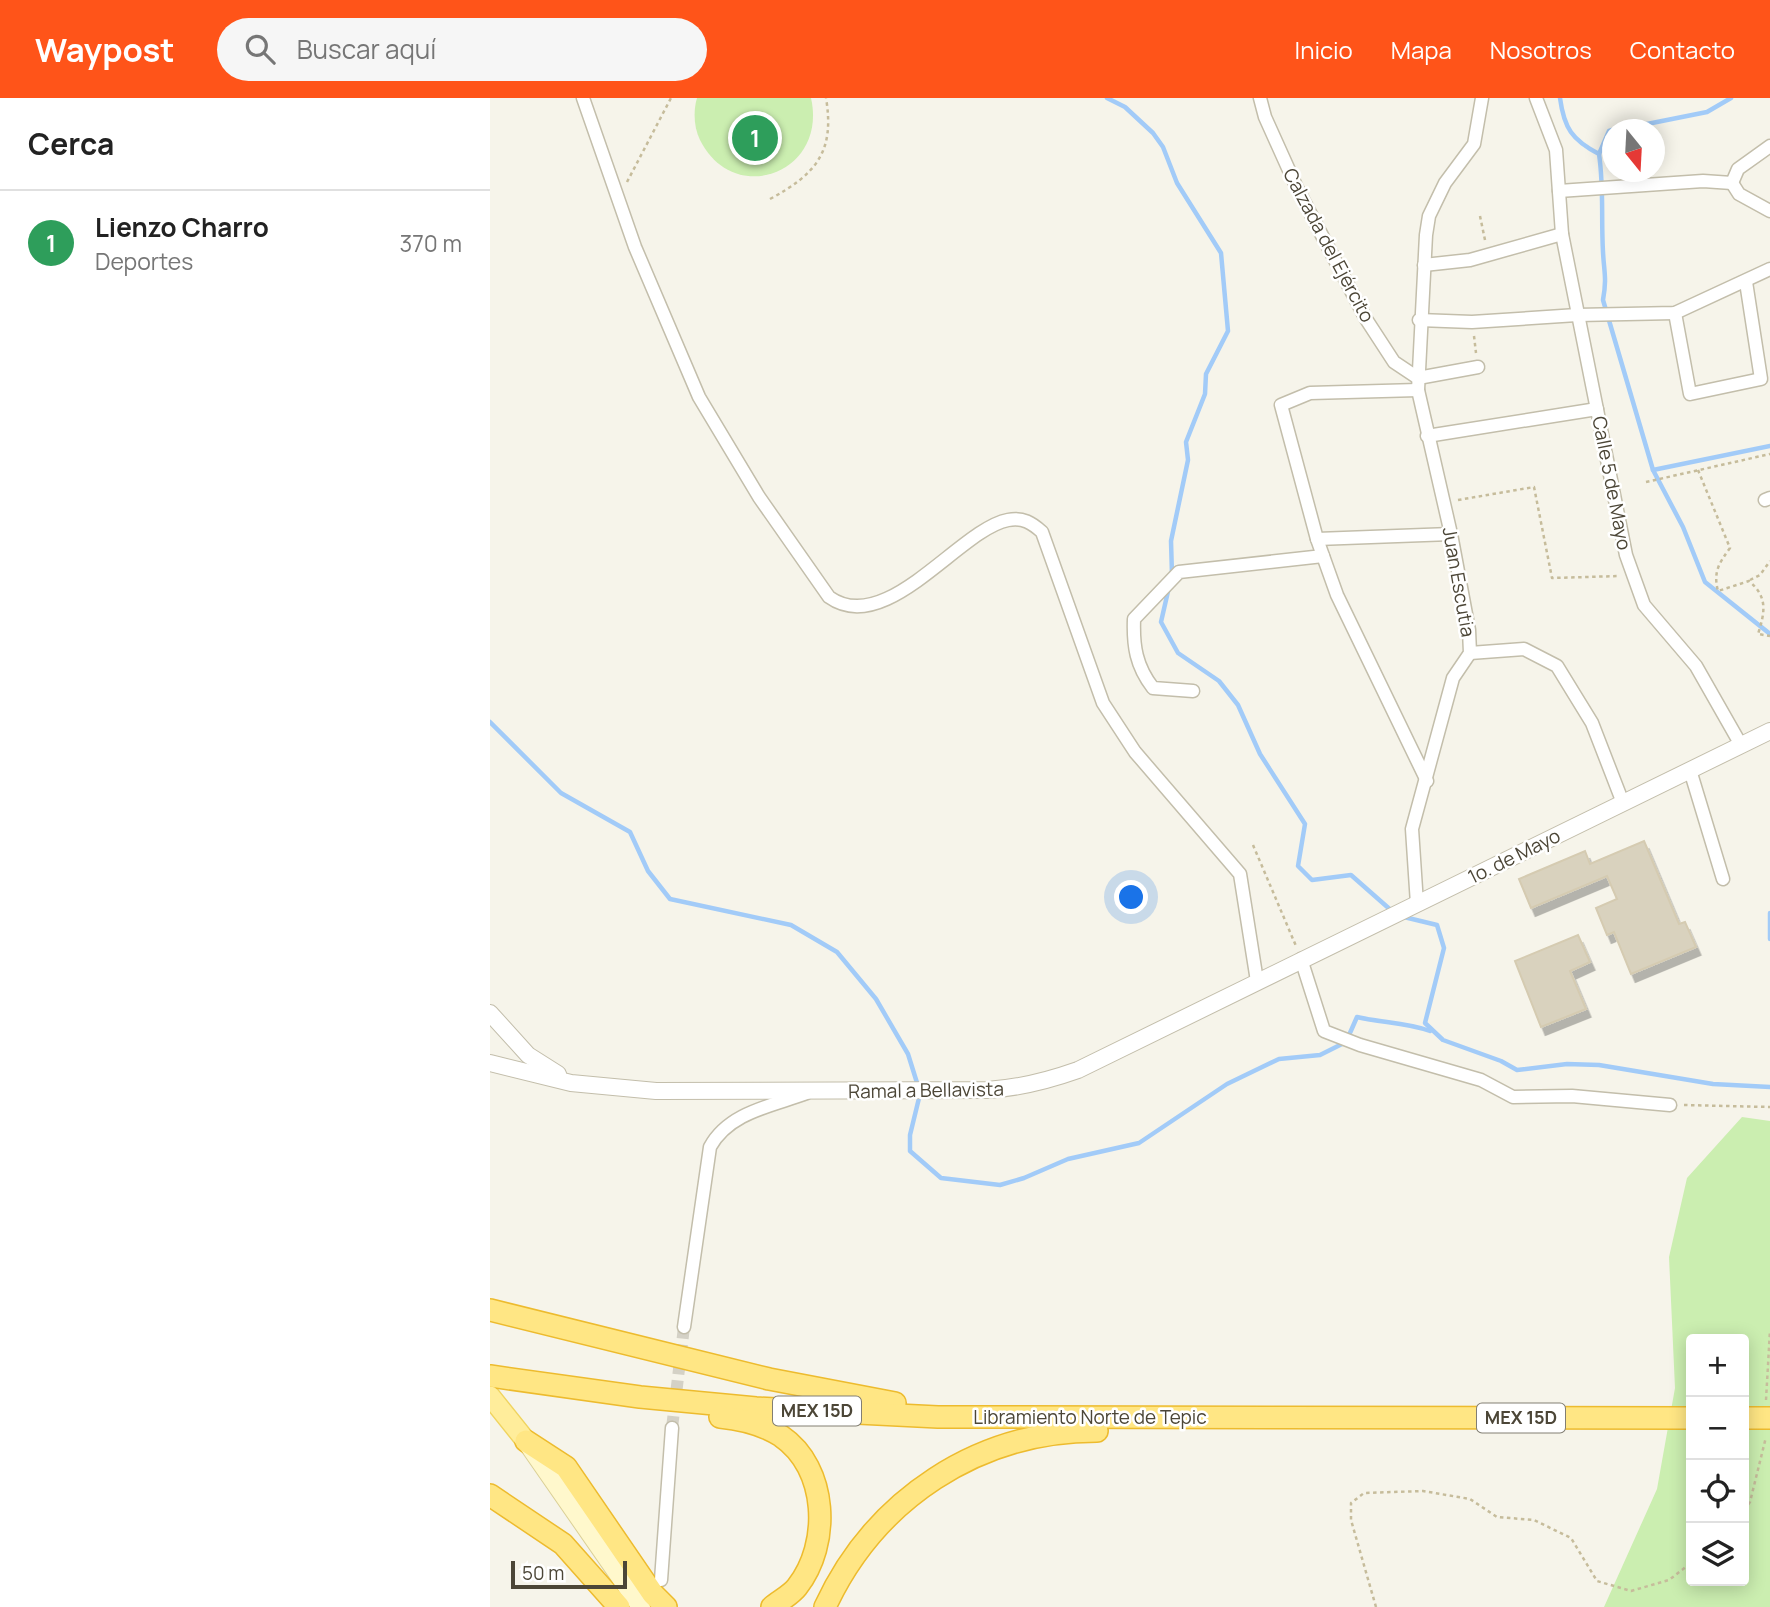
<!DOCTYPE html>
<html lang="es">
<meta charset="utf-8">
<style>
:root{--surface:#fff;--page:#f6f6f6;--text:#222;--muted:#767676;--line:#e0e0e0;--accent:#ff5419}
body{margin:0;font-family:Manrope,sans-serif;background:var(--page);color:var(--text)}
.controls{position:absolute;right:21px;bottom:21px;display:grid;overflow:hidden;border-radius:7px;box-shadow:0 4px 18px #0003}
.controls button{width:63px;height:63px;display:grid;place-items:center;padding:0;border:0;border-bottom:2px solid var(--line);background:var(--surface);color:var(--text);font:35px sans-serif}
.compass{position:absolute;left:1112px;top:21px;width:63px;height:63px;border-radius:50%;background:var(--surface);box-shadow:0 4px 18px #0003;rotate:162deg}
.scale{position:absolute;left:21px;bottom:18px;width:116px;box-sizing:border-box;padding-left:7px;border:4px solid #4c4637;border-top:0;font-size:19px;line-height:24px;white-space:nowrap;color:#4c4637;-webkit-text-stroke:5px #fff;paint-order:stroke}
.you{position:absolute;left:642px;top:800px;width:24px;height:24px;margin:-18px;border:5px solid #fff;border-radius:50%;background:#1a73e8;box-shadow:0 0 0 10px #1a73e833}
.badge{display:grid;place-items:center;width:46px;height:46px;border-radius:50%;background:var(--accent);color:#fff;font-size:23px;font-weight:700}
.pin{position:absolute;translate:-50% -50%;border:4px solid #fff;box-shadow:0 2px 7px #0006}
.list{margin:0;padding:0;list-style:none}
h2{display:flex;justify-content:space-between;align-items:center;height:91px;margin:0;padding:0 28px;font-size:30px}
h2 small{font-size:23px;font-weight:400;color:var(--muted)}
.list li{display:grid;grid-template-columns:46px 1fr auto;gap:21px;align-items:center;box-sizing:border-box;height:105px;padding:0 28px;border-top:2px solid var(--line)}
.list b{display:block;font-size:26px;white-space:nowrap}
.list p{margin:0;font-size:23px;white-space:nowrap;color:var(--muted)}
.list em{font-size:23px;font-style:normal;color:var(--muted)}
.icon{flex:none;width:38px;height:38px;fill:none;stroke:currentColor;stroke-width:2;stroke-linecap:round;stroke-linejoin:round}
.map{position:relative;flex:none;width:1280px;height:1509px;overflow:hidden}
header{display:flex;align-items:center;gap:42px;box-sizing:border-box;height:98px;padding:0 35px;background:var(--accent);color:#fff}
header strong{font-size:33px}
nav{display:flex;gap:38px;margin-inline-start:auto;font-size:24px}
.search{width:490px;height:63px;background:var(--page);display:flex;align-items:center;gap:18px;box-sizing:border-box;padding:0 24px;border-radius:38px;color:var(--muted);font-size:26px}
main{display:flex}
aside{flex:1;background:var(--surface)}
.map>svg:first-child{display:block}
.green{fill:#cbeeb0;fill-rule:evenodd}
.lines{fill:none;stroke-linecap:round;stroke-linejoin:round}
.stream{stroke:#a2cbf8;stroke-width:4.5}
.building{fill:#d9d2be;stroke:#d5cbb1;stroke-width:2;filter:url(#shadow)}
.minor-tunnel{stroke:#d4d1c6;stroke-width:12;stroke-dasharray:12 6;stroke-linecap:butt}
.minor-casing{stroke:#c3beab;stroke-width:15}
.tertiary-casing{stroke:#c3beab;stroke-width:18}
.secondary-casing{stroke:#dbd096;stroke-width:20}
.primary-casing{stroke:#f0d45f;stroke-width:22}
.trunk-casing{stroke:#edbb2e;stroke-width:24}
.path{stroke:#c6bc9b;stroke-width:2.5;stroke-dasharray:3.5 3.5;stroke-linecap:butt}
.minor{stroke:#fff;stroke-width:12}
.tertiary{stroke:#fff;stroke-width:16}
.secondary{stroke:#fff8cc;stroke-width:18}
.primary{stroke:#ffed9b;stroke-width:19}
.trunk{stroke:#ffe684;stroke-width:21}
.labels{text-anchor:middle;stroke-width:5;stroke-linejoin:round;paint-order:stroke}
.shield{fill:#fff;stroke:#827e73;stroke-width:2}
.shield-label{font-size:18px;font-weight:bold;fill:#4c4637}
.street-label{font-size:19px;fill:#4c4637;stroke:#fff}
</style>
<header>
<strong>Waypost</strong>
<div class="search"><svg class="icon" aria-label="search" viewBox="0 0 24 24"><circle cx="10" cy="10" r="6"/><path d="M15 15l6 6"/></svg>Buscar aquí</div>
<nav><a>Inicio</a><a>Mapa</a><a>Nosotros</a><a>Contacto</a></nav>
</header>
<main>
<aside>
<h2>Cerca<small></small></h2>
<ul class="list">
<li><span class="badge" style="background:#2e9e5b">1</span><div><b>Lienzo Charro</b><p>Deportes</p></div><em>370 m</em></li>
</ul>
</aside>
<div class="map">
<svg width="1280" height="1509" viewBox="0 0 1280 1509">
<defs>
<filter id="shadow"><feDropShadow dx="4.5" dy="8" stdDeviation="0" flood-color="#0004"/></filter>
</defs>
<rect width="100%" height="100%" fill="#f6f4ea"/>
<g class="green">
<path d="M207,0h114c17,75 -77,110 -111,42 -6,-12 -7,-29 -3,-42z"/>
<path d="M1252,1019l28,4v486h-166l53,-118 18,-101 -6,-131 18,-79zM1201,1241h53v242h-53z"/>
</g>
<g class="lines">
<g class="stream">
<path d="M617,0l18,9 28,26 10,14 14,36 44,70 7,78 -22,43 -1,20 -19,48 2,18 -17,81 1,34"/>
<path d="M1070,0c4,30 12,42 39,56 5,33 2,64 4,98 1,20 4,26 0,48l50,170 30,57 22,55 65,52"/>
<path d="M1127,32l90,-18 24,-14"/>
<path d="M1109,56l10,-23 3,-1"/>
<path d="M1163,372l117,-24"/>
<path d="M679,489l-8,35 17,31 41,28 19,24 22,49 45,70 -7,42 14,14 39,-5 42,37"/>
<path d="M0,624l71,71 69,39 18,39 22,28 121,26 46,27 39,47 32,55 10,32"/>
<path d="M1280,815v26"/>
<path d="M914,819l33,8 7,23 -19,75 18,17 58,21 16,9 50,-6 32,1 114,19 57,3"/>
<path d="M430,996l-10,41v16l31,27 59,7 24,-7 44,-19 71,-16 88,-59 52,-25 41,-4 26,-13 11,-25c25,6 48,5 73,14"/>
</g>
</g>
<g class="building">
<path d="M1154,743l35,83 6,-2 11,25 -65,27 -17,-42 -7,3 -11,-27 21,-9 -10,-23 -76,32 -12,-29 66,-28 5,13z"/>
<path d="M1088,837l12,27 -20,9 16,38 -45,18 -26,-66z"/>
</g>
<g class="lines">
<path class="minor-tunnel" d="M182,1330l12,-101"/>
<g class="minor-casing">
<g id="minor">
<path d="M93,0l52,149 64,150 60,100 70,100c57,41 131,-68 179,-77 15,-3 24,3 34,12l61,171 32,49 105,122 17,107"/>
<path d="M770,0l5,19 32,71 69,131 28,43 24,16"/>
<path d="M1046,0l20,52 6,84 64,321 18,50 52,61 45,79"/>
<path d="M1242,85l6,-14 32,-23"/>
<path d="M1242,85l7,11 31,17"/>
<path d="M1069,93l144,-10 29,2"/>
<path d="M934,167l46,-5 92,-26"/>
<path d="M1185,215l15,81 71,-15 -15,-97"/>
<path d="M929,222l53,2 105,-7 98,-2 95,-44"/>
<path d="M928,280l60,-11"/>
<path d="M928,292l-108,3 -29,12 36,134 20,56 90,186"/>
<path d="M937,338l170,-27"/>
<path d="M1275,402l5,-2"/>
<path d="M827,441l134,-5"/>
<path d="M980,555l54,-4 33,17 35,57 31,80"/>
<path d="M703,593l-40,-3c-17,-22 -20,-42 -19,-69l45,-47 144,-16"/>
<path d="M1200,672l33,109"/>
<path d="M927,806l-5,-75 41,-151 17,-25 -1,-23 -18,-96 -33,-144 8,-155 3,-19 16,-33 29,-39 8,-46"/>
<path d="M811,861l23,72 36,14 121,35 32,17 59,-1 98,9"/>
<path d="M194,1229l26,-180c19,-35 62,-41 97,-54"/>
<path d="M171,1482l11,-152"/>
</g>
</g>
<g class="tertiary-casing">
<g id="tertiary">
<path d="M0,915l38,42 30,19"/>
<path d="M0,965l81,20 85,8 331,-1c33,-2 60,-9 91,-20l692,-339"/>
</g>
</g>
<g class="secondary-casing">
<path id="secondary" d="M38,1346l113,163"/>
</g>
<g class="primary-casing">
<path id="primary" d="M0,1298l36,45"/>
</g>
<g class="trunk-casing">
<g id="trunk">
<path d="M0,1212l279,69 126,24"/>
<path d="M0,1278l150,21 116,11 182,9 753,1"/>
<path d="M230,1319c20,2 44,8 61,19 47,32 50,108 16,151 -6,8 -18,14 -25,20"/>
<path d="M1254,1320h26"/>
<path d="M36,1343l40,26 87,127 13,13"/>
<path d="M0,1397l73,49 56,63"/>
<path d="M335,1509c50,-108 153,-176 272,-176"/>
</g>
</g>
<g class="path">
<path d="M137,84l44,-84"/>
<path d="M280,101c46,-25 65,-47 56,-101"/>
<path d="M990,118l5,24"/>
<path d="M984,238l2,17"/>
<path d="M1208,372l32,78c-11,15 -17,24 -12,43l31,-10c19,16 16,31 9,53l12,2"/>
<path d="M1156,384l124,-28"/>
<path d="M968,402l76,-13 18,91 68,-2"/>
<path d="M1260,482l10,-5 10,-14"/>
<path d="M763,747l43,101"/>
<path d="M1194,1007l86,2"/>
<path d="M1276,1302l4,-70"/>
<path d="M1254,1412l6,-8 16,-65"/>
<path d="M886,1509l-25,-87v-17l13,-10 59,-2 47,8 27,18 37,3 37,18 26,43 34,10 38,-11 22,-17"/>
</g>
<use href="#minor" class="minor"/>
<use href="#tertiary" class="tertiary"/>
<use href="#secondary" class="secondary"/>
<use href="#primary" class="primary"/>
<use href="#trunk" class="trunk"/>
</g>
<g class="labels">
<g class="shield">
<rect x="283" y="1298.5" width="88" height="29" rx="5"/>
<rect x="987" y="1305.5" width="88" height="29" rx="5"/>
</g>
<g class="shield-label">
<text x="327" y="1319">MEX 15D</text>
<text x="1031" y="1326">MEX 15D</text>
</g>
<g class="street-label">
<text transform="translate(839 147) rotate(62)" y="7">Calzada del Ejército</text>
<text transform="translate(1122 385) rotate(79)" y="7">Calle 5 de Mayo</text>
<text transform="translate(969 484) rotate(80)" y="7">Juan Escutia</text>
<text transform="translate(1024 758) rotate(-26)" y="7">1o. de Mayo</text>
<text transform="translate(436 992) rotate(-1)" y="7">Ramal a Bellavista</text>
<text x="600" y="1326">Libramiento Norte de Tepic</text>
</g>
</g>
</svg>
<div class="controls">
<button>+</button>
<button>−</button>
<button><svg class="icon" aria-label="locate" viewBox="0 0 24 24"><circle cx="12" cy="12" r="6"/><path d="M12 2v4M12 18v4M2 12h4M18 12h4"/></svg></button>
<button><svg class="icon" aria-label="layers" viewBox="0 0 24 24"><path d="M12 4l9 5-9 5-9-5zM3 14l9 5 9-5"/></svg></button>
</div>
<svg class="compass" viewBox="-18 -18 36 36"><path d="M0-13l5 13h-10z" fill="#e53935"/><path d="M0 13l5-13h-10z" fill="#767676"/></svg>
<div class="scale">50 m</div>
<div class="you"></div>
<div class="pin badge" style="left:265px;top:40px;background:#2e9e5b">1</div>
</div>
</main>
